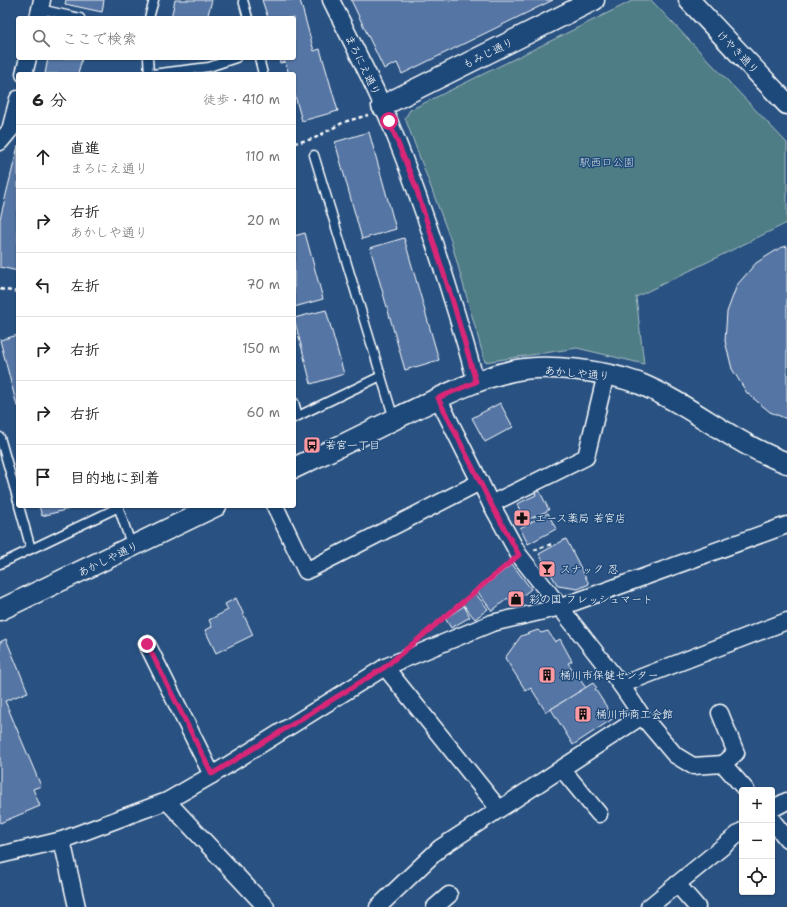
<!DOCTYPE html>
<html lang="ja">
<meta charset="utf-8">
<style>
:root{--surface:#fff;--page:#f2f2f2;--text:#222;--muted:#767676;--line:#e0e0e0}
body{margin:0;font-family:"Shantell Sans","Klee One",sans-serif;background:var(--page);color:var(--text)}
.controls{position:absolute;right:12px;bottom:12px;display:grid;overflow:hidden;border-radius:4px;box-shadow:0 1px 3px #0004}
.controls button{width:36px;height:36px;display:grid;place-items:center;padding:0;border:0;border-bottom:1px solid var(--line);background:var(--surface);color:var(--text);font:20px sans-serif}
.stop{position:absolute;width:12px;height:12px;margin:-9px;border:3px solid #db2777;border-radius:50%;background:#fff}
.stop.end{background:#db2777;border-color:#fff;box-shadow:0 1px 4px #0008}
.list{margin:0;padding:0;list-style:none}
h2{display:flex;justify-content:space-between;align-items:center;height:52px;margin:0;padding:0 16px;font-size:17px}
h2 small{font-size:13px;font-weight:400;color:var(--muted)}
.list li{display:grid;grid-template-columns:26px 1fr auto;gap:12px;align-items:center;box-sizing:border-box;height:64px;padding:0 16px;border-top:1px solid var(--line)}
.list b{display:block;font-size:15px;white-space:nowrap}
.list p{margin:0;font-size:13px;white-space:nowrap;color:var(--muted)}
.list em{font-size:13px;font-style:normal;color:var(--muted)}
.icon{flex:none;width:22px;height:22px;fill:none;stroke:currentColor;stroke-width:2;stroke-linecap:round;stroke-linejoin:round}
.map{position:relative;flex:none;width:787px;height:907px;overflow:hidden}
.search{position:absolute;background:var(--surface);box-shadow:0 1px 3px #0004;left:16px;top:16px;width:280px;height:44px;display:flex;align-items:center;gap:10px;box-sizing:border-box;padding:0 14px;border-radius:4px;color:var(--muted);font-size:15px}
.panel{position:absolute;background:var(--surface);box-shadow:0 1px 3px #0004;left:16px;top:72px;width:280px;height:436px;border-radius:4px}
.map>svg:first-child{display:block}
.green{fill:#507d86;stroke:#a8bec2}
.building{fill:#5475a4;stroke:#fff}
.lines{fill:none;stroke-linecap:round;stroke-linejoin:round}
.service-casing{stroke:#fff;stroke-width:11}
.minor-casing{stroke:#fff;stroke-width:19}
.tertiary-casing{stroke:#fff;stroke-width:23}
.path{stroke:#fff;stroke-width:2.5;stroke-dasharray:4 3;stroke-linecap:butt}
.service{stroke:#1f4a7a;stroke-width:8}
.minor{stroke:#1f4a7a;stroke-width:16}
.tertiary{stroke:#1f4a7a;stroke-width:20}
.route{stroke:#db2777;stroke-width:5}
.labels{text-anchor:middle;stroke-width:3;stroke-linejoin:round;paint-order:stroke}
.street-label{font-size:11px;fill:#fff;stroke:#1f4a7a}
.park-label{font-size:11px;fill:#d3dee1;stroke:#1f4a7a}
.poi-label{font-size:11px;fill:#fff;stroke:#1f4a7a;text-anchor:start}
</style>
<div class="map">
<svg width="787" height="907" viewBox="0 0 787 907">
<rect width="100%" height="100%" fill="#295282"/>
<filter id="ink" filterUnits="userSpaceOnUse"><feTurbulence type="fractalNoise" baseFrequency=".025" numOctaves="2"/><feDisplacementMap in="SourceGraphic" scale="8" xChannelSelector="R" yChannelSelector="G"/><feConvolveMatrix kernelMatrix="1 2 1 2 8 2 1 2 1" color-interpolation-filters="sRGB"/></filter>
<g filter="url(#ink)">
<path class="green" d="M634,0h17l136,143v80l-151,74 8,67 -67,-16 -92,14 -34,-121 -46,-123 5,-8z"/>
<g class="building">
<path d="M66,0h38l-2,12 -37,-8z"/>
<path d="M175,0h37l-5,18h-36z"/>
<path d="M262,0h38l14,51 6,-2 18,62 -36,10 -8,-29v-18h-5l-4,-12 -5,1 -1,-5h15v-40h-26z"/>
<path d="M351,0h202l-151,74 -5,-11 -13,6z"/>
<path d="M48,58h34l-4,16h-33z"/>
<path d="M369,132l27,97 -34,10 -27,-97z"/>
<path d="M18,146v125l-18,-4v-48z"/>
<path d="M305,233l18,66 -29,8v-71z"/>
<path d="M404,238l35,122 -34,10 -35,-122z"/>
<path d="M787,246v173l-17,-7 -23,-19 -15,-24 -7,-28 2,-29 10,-27 19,-22 24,-15z"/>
<path d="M326,310l18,64 -33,10 -17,-66z"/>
<path d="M18,335v71h-1l-17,-66z"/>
<path d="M500,403l13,24 -28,15 -13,-24z"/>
<path d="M539,490l10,20 -24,11 -8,-17 19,-9 -1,-3z"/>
<path d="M39,506h37l1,1 -35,9z"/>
<path d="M548,513l8,16 -28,15 -8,-16z"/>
<path d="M566,539l23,45 -11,5 -20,-3 -19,-32z"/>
<path d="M512,564l19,25 -19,15 -4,-6 -16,13 -15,-20z"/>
<path d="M475,593l13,16 -13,10 -13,-16z"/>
<path d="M236,598l17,37 -37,18 -11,-23 7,-3 -3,-7 19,-10 -3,-6z"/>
<path d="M464,606l6,11 -19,11 -6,-10z"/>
<path d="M538,630l3,3 7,-2 7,11 5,-3 12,22 -4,2 18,25 -40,24 -15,-24 -5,3 -21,-33 16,-22z"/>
<path d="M6,639l22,53 -23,9 36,85 -8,3 7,17 -40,17v-181z"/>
<path d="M593,683l4,5 -2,1 19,29 -41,27 -22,-36z"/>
</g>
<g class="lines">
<g class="service-casing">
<g id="service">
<path d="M243,0l5,18"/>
<path d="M40,9l40,9"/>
<path d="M149,18l5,-18"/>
<path d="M148,58l1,16"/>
<path d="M259,58l4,16"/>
<path d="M152,74l57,-7 27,-9"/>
<path d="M314,155l80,264"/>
<path d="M294,402l4,14"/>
<path d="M294,418l87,-42"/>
<path d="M0,437l18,64"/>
<path d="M19,506l12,43"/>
<path d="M118,506l14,41"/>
<path d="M0,564l119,-57"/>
</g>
</g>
<g class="minor-casing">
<g id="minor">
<path d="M331,0c20,41 42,81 59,123 34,84 62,171 86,259"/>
<path d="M38,18l4,-18"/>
<path d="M24,74l4,-16"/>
<path d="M0,142l10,-12 8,-31"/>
<path d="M438,398l53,106 28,51 102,130 21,31 33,39 18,11 30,-2 23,26"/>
<path d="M491,504l95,-47 20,-83"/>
<path d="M275,506l31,65 174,-89"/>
<path d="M147,644l65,131"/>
<path d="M385,667l114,142"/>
<path d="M621,685l166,-64"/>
<path d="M720,713l16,40 -13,11"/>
<path d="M562,769l37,45"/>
<path d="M167,801l99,106"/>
<path d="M772,809l15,-8"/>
<path d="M772,820l15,19"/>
<path d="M62,840l15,67"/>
<path d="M0,855l62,-15 105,-39 45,-26 173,-108 107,-44 69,-16 226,-82"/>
<path d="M677,884l20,23"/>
<path d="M378,907l62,-59 202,-132"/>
<path d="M435,907l14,-12"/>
<path d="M649,907l93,-76"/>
</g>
</g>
<g class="tertiary-casing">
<g id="tertiary">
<path d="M689,0l98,104"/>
<path d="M382,106l212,-106"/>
<path d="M294,468c36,-17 73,-35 109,-53 36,-17 70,-35 109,-44 34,-8 93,0 126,12 52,21 96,61 149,80"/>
<path d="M0,610l216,-104"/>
</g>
</g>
<g class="path">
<path d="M294,143l19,-4 31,-17 24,-7"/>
<path d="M0,289l18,3"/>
<path d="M534,550l18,-6"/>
<path d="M428,631l79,-66"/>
</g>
<use href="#service" class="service"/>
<use href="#minor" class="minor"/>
<use href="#tertiary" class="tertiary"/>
</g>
</g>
<g class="lines" filter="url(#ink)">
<path class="route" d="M147,644l65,130 173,-107 134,-112 -28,-51 -53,-106 38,-16 -23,-80 -38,-117 -26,-64"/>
</g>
<defs>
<g id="bus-square" transform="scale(0.9)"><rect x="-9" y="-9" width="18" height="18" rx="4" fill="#ff9aa2" stroke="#1f4a7a"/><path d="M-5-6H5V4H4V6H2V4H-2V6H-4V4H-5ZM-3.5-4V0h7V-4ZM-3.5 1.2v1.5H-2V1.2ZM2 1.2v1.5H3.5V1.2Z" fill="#111"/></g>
<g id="pharmacy-square" transform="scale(0.9)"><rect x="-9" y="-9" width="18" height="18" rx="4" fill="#ff9aa2" stroke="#1f4a7a"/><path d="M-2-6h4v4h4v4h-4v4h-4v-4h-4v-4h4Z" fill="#111"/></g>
<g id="bar-square" transform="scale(0.9)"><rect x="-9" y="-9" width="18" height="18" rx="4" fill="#ff9aa2" stroke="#1f4a7a"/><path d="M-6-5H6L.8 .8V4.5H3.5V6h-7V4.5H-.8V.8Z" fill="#111"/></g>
<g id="shop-square" transform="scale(0.9)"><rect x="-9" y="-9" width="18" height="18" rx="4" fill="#ff9aa2" stroke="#1f4a7a"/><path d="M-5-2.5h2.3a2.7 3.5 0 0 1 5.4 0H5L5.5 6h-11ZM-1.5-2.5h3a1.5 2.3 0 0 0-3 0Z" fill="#111"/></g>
<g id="building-square" transform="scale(0.9)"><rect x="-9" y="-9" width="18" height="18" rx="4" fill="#ff9aa2" stroke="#1f4a7a"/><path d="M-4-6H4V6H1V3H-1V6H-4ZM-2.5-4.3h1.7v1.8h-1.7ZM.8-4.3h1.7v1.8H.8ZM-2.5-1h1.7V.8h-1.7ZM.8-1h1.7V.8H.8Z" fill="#111"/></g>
</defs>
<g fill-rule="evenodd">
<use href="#bus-square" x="312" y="445"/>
<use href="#pharmacy-square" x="522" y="518"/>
<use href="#bar-square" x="547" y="569"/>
<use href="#shop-square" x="516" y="599"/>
<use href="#building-square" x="547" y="675"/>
<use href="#building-square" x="583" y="714"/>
</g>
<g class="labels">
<g class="street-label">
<text transform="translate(738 52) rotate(46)" y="4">けやき通り</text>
<text transform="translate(488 53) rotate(-26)" y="4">もみじ通り</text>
<text transform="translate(363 65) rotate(64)" y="4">まろにえ通り</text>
<text transform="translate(577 373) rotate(5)" y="4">あかしや通り</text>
<text transform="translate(108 559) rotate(-26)" y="4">あかしや通り</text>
</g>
<g class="park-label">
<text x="607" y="166">駅西口公園</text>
</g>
<g class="poi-label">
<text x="325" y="449">若宮一丁目</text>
<text x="535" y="522">エース薬局 若宮店</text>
<text x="560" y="573">スナック 忍</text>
<text x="529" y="603">彩の国 フレッシュマート</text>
<text x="560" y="679">桶川市保健センター</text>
<text x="596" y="718">桶川市商工会館</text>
</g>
</g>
</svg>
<div class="controls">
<button>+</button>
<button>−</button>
<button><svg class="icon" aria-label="locate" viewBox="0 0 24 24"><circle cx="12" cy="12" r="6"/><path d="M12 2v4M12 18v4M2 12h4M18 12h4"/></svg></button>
</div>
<div class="stop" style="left:389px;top:121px"></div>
<div class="stop end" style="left:147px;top:644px"></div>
<div class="search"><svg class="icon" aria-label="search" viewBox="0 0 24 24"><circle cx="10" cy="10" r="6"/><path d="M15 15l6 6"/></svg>ここで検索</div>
<section class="panel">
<h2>6 分<small>徒歩 · 410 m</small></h2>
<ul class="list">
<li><svg class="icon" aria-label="ahead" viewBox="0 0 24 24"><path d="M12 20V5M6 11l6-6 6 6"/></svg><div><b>直進</b><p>まろにえ通り</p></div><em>110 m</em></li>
<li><svg class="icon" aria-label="right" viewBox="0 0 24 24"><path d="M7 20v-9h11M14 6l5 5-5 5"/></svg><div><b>右折</b><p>あかしや通り</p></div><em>20 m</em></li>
<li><svg class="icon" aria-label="left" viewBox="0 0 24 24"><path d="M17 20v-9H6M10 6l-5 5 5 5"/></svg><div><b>左折</b></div><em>70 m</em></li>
<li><svg class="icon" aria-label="right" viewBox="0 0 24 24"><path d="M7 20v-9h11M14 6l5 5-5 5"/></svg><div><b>右折</b></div><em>150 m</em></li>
<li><svg class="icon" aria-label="right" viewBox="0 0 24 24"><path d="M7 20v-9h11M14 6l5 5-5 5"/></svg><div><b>右折</b></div><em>60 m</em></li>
<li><svg class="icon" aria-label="arrive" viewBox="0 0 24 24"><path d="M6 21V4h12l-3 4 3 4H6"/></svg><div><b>目的地に到着</b></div></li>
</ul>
</section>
</div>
